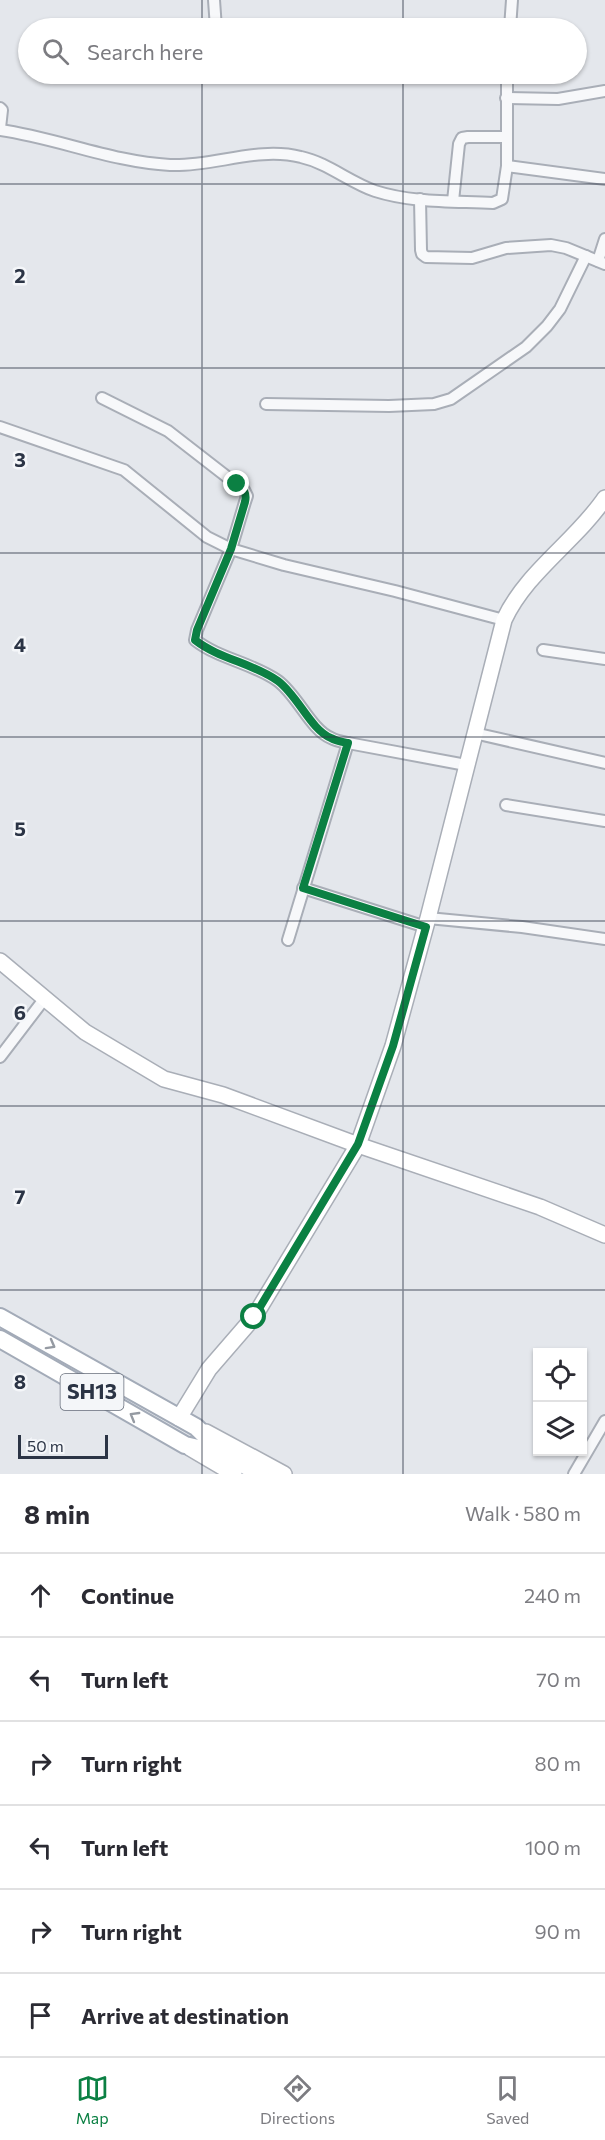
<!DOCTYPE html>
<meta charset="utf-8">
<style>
:root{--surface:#fff;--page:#f7f7f7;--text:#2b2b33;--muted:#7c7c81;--line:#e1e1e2;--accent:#0b8043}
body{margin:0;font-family:Commissioner,sans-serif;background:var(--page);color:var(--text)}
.controls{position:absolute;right:18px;bottom:18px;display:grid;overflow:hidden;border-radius:0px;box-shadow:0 2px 4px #0004}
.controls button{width:54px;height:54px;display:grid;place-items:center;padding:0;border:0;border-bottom:2px solid var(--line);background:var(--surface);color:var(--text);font:30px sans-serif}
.scale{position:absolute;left:18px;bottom:15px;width:90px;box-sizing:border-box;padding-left:6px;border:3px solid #2b3445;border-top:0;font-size:16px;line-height:21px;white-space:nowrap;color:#2b3445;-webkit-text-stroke:4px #f4f6f9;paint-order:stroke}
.stop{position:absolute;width:18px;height:18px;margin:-14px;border:4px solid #0b8043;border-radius:50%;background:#fff}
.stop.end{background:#0b8043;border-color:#fff;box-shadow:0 2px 6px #0008}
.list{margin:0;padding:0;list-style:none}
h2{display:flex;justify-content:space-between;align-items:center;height:78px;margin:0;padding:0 24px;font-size:26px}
h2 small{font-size:20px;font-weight:400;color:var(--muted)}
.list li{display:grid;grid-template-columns:39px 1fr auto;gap:18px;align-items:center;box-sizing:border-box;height:84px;padding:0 24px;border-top:2px solid var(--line)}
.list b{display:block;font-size:22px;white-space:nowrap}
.list em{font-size:20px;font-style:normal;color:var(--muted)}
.icon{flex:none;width:33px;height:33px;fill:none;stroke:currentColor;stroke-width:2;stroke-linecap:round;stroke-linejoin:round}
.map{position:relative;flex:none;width:605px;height:1474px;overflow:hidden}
.search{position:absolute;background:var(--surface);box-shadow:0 2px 4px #0004;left:18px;right:18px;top:18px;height:66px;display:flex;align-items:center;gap:15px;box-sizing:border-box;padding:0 21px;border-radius:33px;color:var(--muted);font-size:22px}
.sheet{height:582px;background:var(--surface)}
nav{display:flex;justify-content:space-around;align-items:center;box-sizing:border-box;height:84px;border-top:2px solid var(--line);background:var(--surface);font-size:16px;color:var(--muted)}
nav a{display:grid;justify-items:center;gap:3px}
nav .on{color:var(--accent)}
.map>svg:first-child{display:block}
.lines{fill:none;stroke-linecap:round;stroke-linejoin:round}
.street-casing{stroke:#a9aeb7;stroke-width:14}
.secondary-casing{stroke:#a9aeb7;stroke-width:18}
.primary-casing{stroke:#a3abb8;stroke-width:20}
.street{stroke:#f7f8fa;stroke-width:10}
.secondary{stroke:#fff;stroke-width:15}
.primary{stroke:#fff;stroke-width:16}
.oneway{stroke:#959aa2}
.route{stroke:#0b8043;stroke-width:8}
.grid{fill:none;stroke:#2b3445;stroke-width:1.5;stroke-opacity:0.55}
.labels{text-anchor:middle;stroke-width:5;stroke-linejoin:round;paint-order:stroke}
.shield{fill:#f4f6f9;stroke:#676e7b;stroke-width:1.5}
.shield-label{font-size:21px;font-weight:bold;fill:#2b3445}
.grid-label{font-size:20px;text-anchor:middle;font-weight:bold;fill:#2b3445;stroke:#f4f6f9;stroke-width:5;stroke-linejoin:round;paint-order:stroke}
</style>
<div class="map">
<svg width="605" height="1474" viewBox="0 0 605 1474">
<rect width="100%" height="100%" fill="#e4e7ec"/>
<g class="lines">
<g class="street-casing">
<g id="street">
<path d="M214,0l2,28"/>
<path d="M510,28l2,-28"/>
<path d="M506,98l52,1 47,-8"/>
<path d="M0,108l2,2 -2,18"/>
<path d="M0,130c57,8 112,32 170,35 44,2 87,-19 131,-8 27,6 48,25 74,34 37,12 79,10 118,12l9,-4 5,-33v-92"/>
<path d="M507,166l98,13"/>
<path d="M420,199l1,51 1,4 4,3 46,1 34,-10 45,-3 15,3 39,16"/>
<path d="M453,201l6,-57 3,-6 6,-1h38"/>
<path d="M598,261l7,-22"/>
<path d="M102,398l66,33 76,59 3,6 -2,6 -14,47 -34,81 -2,10c24,19 58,23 83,41 20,15 33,49 53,57 5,3 12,4 17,5l118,22"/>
<path d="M266,404l123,2 45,-2 17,-5 75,-52 21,-21 13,-17 26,-53"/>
<path d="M0,427l124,43 83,67 24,12 53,16 111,26 109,29"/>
<path d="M543,650l62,9"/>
<path d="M474,733l131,30"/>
<path d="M506,805l99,16"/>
<path d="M303,888l123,39"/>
<path d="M428,918l94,9 83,12"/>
<path d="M288,940l60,-197"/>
<path d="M0,1057l45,-59"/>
<path d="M574,1474l31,-53"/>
</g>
</g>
<g class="secondary-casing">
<g id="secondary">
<path d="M0,961l85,71 79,47 59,16 135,50 182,62 65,28"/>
<path d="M179,1418l30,-49 45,-52 104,-172 35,-99 35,-128 76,-298c22,-48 72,-79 101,-122"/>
<path d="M206,1432l78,42"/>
<path d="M190,1448l44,26"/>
</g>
</g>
<g class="primary-casing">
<g id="primary">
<path d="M0,1317l196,110 28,27 36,20"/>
<path d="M0,1339l185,106 39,9"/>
</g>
</g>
<use href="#street" class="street"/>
<use href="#secondary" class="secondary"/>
<use href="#primary" class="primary"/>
</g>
<defs><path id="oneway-chevron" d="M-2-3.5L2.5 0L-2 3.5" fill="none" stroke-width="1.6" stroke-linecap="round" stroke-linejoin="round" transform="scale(1.5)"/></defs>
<g class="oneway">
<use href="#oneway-chevron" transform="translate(51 1345) rotate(29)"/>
<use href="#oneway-chevron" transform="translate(134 1416) rotate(-150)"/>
</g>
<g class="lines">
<path class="route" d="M237,484c7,6 10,9 8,18l-14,47 -34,81 -2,10c24,19 58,23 83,41 20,15 33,49 53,57 5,3 12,4 17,5l-45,145 123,39 -33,119 -35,98 -104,173"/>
</g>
<path class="grid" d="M202,0v28M403,0v28M202,74v1400M403,74v1400M0,184h605M0,368h605M0,553h605M0,737h605M0,921h605M0,1106h605M0,1290h605"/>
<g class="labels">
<rect class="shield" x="60.5" y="1374" width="63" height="36" rx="4.5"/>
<g class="shield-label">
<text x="92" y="1399">SH13</text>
</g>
</g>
<g class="grid-label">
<text x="20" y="283">2</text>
<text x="20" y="467">3</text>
<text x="20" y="652">4</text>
<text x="20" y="836">5</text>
<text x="20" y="1020">6</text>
<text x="20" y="1204">7</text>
<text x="20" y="1389">8</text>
</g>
</svg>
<div class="controls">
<button><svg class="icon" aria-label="locate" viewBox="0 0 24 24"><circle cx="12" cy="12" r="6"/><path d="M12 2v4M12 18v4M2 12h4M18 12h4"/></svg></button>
<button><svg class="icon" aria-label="layers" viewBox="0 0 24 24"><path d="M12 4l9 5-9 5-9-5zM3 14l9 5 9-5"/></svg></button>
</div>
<div class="scale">50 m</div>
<div class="stop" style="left:254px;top:1317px"></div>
<div class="stop end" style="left:237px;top:484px"></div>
<div class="search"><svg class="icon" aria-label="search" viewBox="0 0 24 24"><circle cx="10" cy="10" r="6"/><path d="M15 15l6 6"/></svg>Search here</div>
</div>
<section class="sheet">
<h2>8 min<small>Walk · 580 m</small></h2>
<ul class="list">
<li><svg class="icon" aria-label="ahead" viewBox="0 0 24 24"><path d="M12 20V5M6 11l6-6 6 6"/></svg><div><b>Continue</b></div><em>240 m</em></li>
<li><svg class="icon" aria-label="left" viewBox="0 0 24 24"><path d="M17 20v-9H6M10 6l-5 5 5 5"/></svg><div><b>Turn left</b></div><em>70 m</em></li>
<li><svg class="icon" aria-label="right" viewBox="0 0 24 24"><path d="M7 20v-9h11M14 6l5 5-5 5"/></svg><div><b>Turn right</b></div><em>80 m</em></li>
<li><svg class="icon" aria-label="left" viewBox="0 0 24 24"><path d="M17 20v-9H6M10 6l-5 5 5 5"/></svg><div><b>Turn left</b></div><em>100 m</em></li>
<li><svg class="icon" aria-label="right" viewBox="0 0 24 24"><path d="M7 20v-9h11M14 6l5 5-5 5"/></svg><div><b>Turn right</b></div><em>90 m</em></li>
<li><svg class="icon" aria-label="arrive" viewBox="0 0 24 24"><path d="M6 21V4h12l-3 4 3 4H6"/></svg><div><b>Arrive at destination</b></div></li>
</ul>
</section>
<nav>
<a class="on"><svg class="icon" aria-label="map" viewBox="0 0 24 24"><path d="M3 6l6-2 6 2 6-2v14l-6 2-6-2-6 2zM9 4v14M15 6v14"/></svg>Map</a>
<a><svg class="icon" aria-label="directions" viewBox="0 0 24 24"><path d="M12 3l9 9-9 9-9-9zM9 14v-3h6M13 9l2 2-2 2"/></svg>Directions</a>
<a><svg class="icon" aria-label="saved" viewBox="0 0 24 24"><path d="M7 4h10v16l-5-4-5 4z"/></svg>Saved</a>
</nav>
